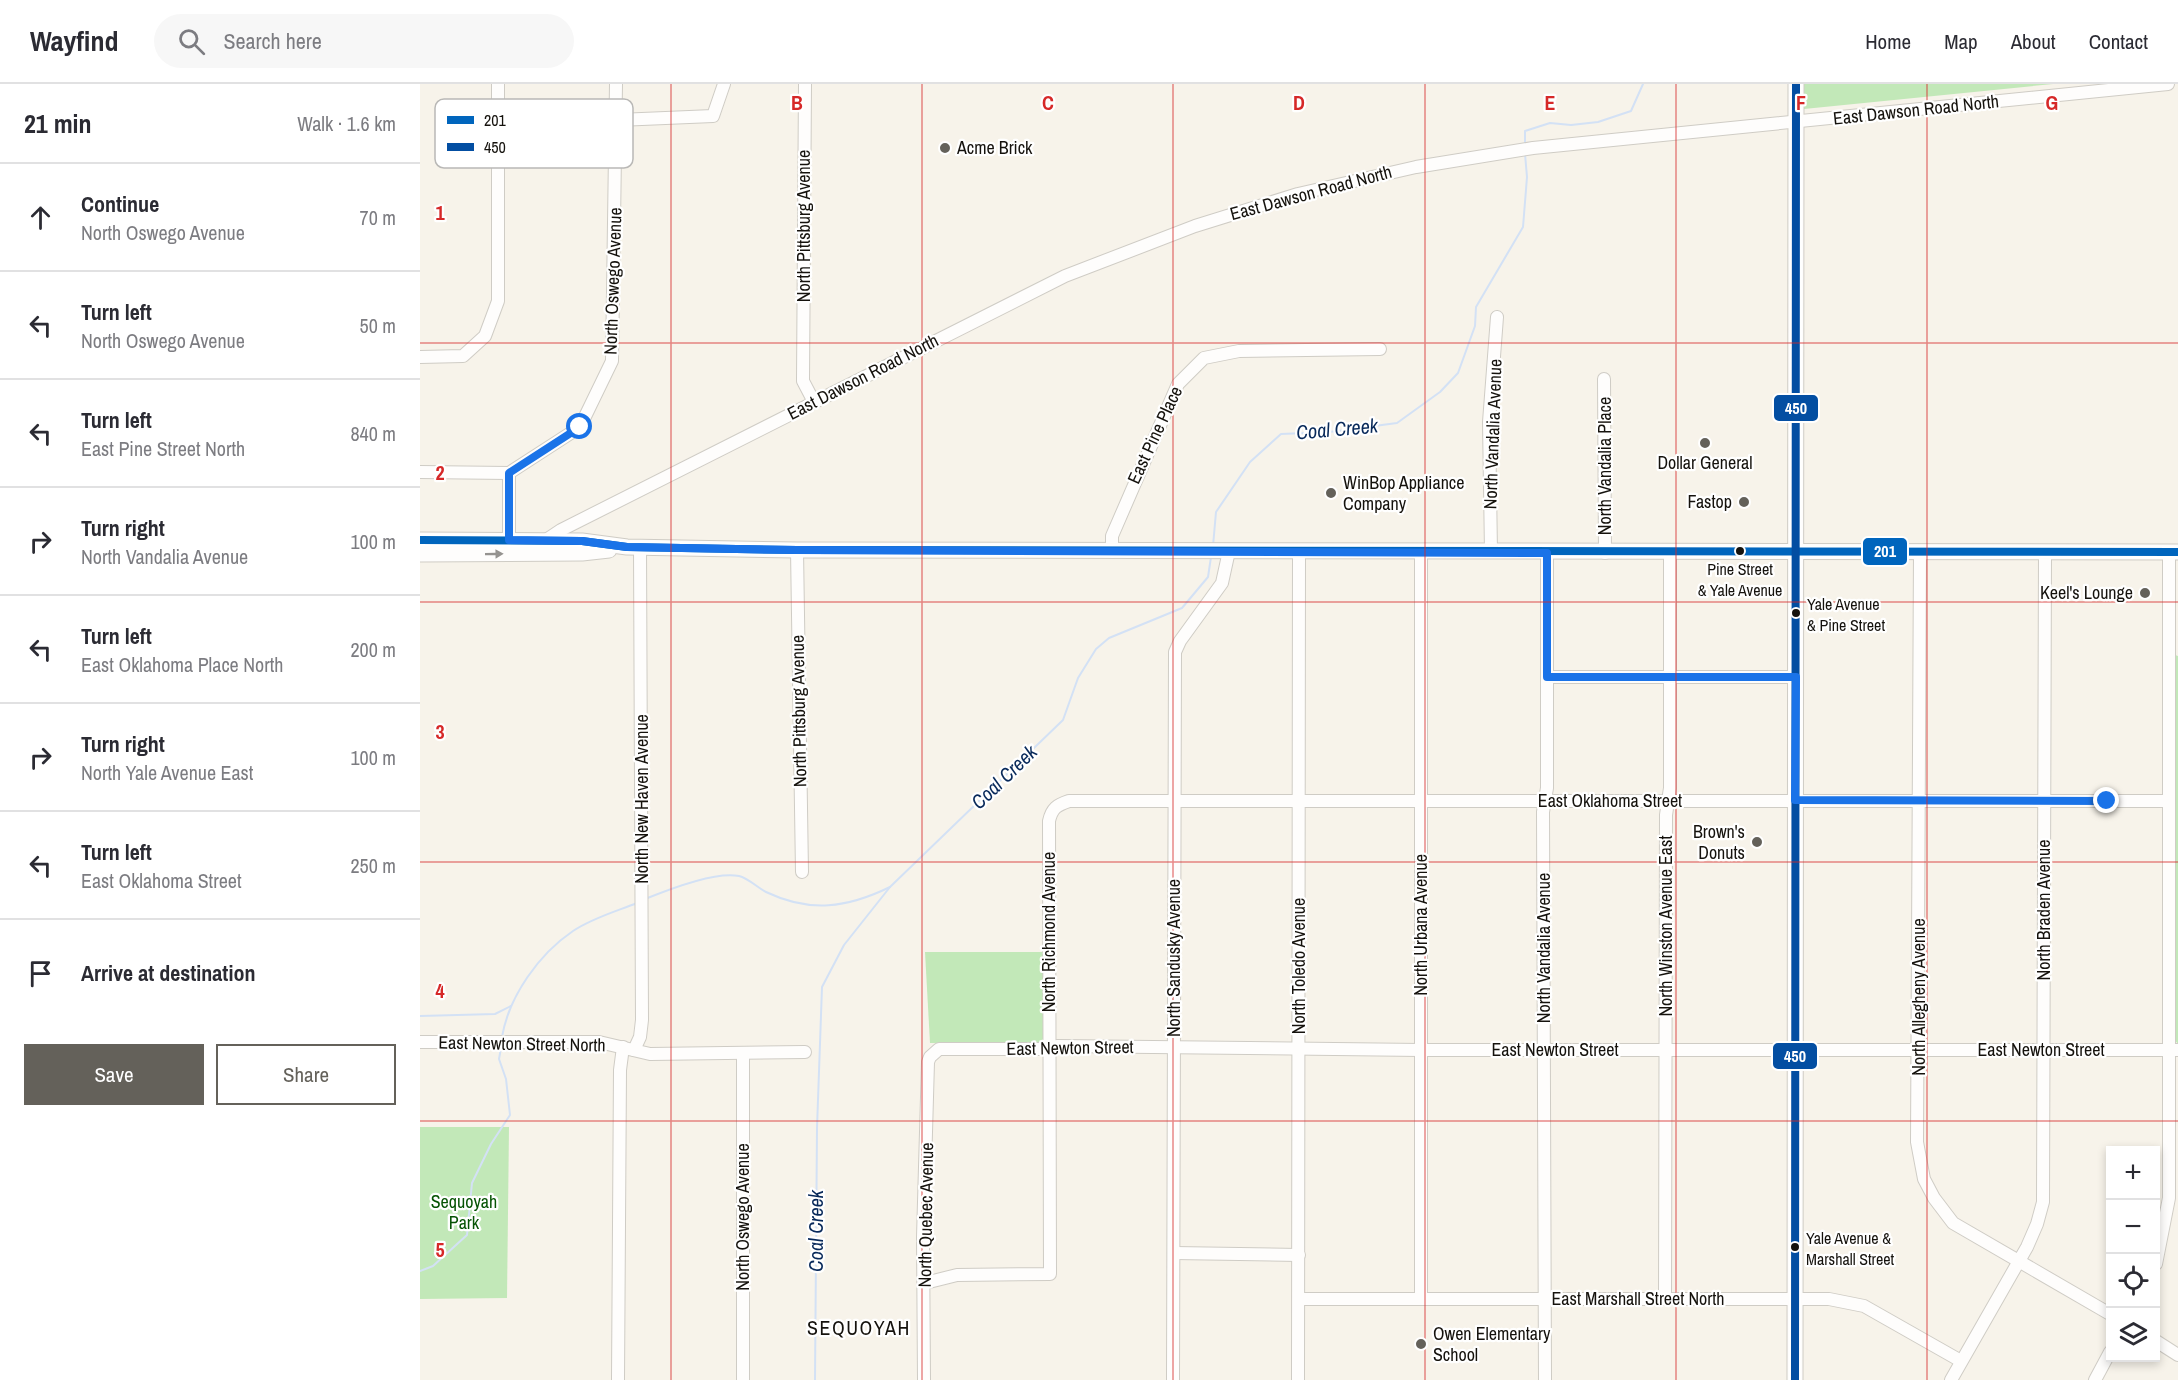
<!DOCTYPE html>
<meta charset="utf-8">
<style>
:root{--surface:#fff;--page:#f7f7f7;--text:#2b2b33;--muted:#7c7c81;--line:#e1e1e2;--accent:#64615a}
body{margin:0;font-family:"Archivo Narrow",sans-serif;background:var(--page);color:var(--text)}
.controls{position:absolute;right:18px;bottom:18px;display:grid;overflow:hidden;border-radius:0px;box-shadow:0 3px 9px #0003}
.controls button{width:54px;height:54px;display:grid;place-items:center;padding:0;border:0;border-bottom:2px solid var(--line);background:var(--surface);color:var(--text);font:30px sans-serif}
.stop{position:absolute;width:18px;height:18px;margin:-14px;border:4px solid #1a73e8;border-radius:50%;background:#fff}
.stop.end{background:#1a73e8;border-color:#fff;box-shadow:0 2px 6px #0008}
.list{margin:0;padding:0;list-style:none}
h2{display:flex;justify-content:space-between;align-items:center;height:78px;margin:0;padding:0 24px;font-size:26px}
h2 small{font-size:20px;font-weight:400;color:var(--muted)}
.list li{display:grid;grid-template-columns:39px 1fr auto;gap:18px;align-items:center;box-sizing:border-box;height:108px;padding:0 24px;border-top:2px solid var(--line)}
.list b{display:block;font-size:22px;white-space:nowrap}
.list p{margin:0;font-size:20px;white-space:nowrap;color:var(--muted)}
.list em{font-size:20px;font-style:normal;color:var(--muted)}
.actions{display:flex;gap:12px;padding:18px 24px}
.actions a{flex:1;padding:14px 0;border:2px solid var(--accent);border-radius:0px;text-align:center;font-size:21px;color:var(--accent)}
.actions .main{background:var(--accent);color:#fff}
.icon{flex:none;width:33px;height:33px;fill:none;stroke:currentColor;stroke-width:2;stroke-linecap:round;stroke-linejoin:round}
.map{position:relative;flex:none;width:1758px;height:1296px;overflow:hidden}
header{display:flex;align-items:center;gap:36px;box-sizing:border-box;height:84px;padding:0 30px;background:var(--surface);border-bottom:2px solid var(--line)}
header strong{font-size:28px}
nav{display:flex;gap:33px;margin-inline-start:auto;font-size:21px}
.search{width:420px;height:54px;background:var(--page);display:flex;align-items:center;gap:15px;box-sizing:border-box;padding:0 21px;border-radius:33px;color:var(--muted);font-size:22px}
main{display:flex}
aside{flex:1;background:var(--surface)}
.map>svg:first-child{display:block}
.green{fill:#c2e8b8}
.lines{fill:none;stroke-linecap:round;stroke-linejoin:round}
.stream{stroke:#d3e1f5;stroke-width:2}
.minor-casing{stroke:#cfccc5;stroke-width:14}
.major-casing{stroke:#cfccc5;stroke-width:17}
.minor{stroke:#fefdfc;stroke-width:12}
.major{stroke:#fefdfc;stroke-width:15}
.bus-1-casing{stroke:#fff;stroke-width:12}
.bus-2-casing{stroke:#fff;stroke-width:12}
.bus-1{stroke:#0065bd;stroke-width:8}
.bus-2{stroke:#034ea2;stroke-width:8}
.oneway{fill:#959390}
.route{stroke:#1a73e8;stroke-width:8}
.grid{fill:none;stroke:#d62828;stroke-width:1.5;stroke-opacity:0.55}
.poi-dot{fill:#64615a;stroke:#fff;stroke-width:2}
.bus-dot{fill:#15120d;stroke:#fff;stroke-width:2}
.labels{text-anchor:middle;stroke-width:4.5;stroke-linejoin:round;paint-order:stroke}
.bus-label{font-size:16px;fill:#15120d;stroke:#fff;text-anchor:start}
.street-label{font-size:18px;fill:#15120d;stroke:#fff}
.poi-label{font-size:18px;fill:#15120d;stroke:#fff;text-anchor:start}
.park-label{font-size:18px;fill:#065304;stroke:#fff}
.water-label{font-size:20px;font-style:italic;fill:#08295a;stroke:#fff}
.neighbourhood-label{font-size:20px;letter-spacing:1.5px;fill:#15120d;stroke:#fff}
.key{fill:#fff;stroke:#b9b8b6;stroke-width:1.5}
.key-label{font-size:16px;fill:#15120d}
.grid-label{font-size:20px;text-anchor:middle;font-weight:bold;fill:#d62828;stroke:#fff;stroke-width:4.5;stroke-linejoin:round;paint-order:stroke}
.line-badge{stroke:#fff;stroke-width:2}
.badge-label{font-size:16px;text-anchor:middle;font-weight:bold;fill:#fff}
</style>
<header>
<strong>Wayfind</strong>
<div class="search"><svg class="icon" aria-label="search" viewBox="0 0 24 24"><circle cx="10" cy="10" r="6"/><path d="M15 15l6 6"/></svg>Search here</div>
<nav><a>Home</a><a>Map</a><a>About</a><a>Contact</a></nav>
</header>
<main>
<aside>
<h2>21 min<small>Walk · 1.6 km</small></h2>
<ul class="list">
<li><svg class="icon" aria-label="ahead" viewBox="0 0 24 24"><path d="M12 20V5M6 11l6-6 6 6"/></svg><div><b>Continue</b><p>North Oswego Avenue</p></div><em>70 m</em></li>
<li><svg class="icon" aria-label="left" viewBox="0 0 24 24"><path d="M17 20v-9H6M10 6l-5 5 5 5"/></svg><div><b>Turn left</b><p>North Oswego Avenue</p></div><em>50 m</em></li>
<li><svg class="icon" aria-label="left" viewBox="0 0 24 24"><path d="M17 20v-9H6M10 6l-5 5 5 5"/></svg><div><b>Turn left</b><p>East Pine Street North</p></div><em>840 m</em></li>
<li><svg class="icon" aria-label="right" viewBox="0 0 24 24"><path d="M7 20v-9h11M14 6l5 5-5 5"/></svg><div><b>Turn right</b><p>North Vandalia Avenue</p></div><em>100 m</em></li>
<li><svg class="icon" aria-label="left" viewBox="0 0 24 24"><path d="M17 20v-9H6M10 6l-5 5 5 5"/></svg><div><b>Turn left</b><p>East Oklahoma Place North</p></div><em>200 m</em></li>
<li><svg class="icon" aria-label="right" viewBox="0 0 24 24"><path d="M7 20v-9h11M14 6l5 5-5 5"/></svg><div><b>Turn right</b><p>North Yale Avenue East</p></div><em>100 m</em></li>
<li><svg class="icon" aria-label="left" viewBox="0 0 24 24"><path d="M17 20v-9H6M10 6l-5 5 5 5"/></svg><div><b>Turn left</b><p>East Oklahoma Street</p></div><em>250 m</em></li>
<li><svg class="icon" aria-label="arrive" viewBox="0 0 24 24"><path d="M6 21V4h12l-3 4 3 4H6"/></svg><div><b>Arrive at destination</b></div></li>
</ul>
<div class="actions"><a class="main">Save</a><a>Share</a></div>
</aside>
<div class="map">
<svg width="1758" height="1296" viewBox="0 0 1758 1296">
<rect width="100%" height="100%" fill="#f7f3ea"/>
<g class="green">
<path d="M1384,0h249l-249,25z"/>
<path d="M1755,571l3,1v388l-4,-5z"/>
<path d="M505,868h119l-1,90 -113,1z"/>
<path d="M0,1043h89l-2,171 -87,1z"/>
</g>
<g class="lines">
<g class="stream">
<path d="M1105,61v-14l25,-8 21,2 27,-3 33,-11 12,-27"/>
<path d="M793,462l3,-34 34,-50 31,-28 48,-2 68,-9 43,-31 18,-19 17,-47 1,-19 47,-80 4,-50 -2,-23"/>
<path d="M225,815c22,-9 71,-28 94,-23 9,2 19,12 27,16 44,21 81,16 124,-5"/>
<path d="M0,932l75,-2 16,-8"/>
<path d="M82,953c7,-41 37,-83 71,-106 19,-13 44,-20 64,-28"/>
<path d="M0,1187l13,-5 34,-31 5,-52 19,-39 19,-29 -4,-36 -7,-20 2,-11"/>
<path d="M395,1296l2,-252 5,-141 22,-42 46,-58 173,-167 15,-42 18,-29 13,-11 73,-30 26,-31 3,-20"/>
</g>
<g class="minor-casing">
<g id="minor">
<path d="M385,0l-2,297 11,21"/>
<path d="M198,36l95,-4 11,-32"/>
<path d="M0,273l43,-1 22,-20 13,-35v-217"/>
<path d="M1184,295l1,174"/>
<path d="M0,388l89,1"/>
<path d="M89,389l71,-46 32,-66 4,-277"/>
<path d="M89,456v-67"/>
<path d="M123,458l18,-12 504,-254 130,-50 103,-32 118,-27 117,-19 635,-64"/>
<path d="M377,466l5,322"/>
<path d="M692,468v-16l66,-152 26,-26 35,-7 141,-2"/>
<path d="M1071,468l-2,-130 8,-105"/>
<path d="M1500,468l-3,590 7,37 10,19 19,25 157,91"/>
<path d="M1127,593h248"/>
<path d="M0,958h179l51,12 155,-2"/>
<path d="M214,966l6,-13 2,-17 -2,-472"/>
<path d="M754,1169l125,2"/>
<path d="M1736,1180l13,-66v-646"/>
<path d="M505,1199l32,-8 93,-1 -1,-453c3,-13 8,-16 20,-20h1100"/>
<path d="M1001,1214v-746"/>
<path d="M879,1215h530l35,7 97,55"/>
<path d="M1245,1215l1,-484 4,-27v-236"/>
<path d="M1736,1257l22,14"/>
<path d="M198,1296l2,-310 3,-23"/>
<path d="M323,1296v-325"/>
<path d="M504,1296l-1,-143 5,-175 2,-5 9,-8h100l19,-3 363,4h757"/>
<path d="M753,1296l2,-728 5,-11 42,-58 7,-32"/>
<path d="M878,1296l1,-829"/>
<path d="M1125,1296l-2,-568 4,-24v-235"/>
<path d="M1531,1296l76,-133 10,-23 6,-22 2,-650"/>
<path d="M1675,1296l15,-28"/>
</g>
</g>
<g class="major-casing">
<g id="major">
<path d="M0,456l162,1 45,6 170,3 1381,2"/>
<path d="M0,470l162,-1 27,-3"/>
<path d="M1375,1296l1,-1296"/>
</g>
</g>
<use href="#minor" class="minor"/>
<use href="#major" class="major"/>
<g class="bus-1-casing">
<path id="bus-1" d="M0,456l162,1 45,6 170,3 1381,2"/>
</g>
<g class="bus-2-casing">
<path id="bus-2" d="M1375,1296l1,-1296"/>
</g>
<use href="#bus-1" class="bus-1"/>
<use href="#bus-2" class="bus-2"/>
</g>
<defs><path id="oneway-solid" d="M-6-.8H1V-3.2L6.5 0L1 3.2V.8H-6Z" transform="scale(1.5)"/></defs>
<use class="oneway" href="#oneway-solid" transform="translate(74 470) rotate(-1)"/>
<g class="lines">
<path class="route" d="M160,343l-71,46v67l73,1 45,6 170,3 750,3v124h249l-1,123 312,1"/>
</g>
<path class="grid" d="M251,0v1296M502,0v1296M753,0v1296M1005,0v1296M1256,0v1296M1507,0v1296M0,259h1758M0,518h1758M0,778h1758M0,1037h1758"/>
<g class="poi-dot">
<circle cx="525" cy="64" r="6"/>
<circle cx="1285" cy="359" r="6"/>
<circle cx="911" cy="409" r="6"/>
<circle cx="1324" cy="418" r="6"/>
<circle cx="1725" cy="509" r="6"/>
<circle cx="1337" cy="758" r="6"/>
<circle cx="1001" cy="1260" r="6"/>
</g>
<g class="bus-dot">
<circle cx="1320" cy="467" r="5"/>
<circle cx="1376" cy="529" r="5"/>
<circle cx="1375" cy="1163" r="5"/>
</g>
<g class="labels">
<g class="bus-label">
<text x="1320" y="491" text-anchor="middle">Pine Street<tspan x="1320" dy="21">&amp; Yale Avenue</tspan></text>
<text x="1387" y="526">Yale Avenue<tspan x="1387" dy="21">&amp; Pine Street</tspan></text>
<text x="1386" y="1160">Yale Avenue &amp;<tspan x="1386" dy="21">Marshall Street</tspan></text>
</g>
<g class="street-label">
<text transform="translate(1496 26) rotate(-6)" y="6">East Dawson Road North</text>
<text transform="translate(891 109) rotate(-15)" y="6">East Dawson Road North</text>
<text transform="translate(384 142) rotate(-90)" y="6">North Pittsburg Avenue</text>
<text transform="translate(193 197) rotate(-88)" y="6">North Oswego Avenue</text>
<text transform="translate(443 293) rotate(-27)" y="6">East Dawson Road North</text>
<text transform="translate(1073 350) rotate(-88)" y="6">North Vandalia Avenue</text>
<text transform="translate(735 351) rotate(-65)" y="6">East Pine Place</text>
<text transform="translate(1185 382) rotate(-90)" y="6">North Vandalia Place</text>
<text transform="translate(379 627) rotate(-91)" y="6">North Pittsburg Avenue</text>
<text transform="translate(222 715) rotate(-90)" y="6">North New Haven Avenue</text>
<text x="1190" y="723">East Oklahoma Street</text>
<text transform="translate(1624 826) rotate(-90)" y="6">North Braden Avenue</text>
<text transform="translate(1001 841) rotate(-90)" y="6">North Urbana Avenue</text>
<text transform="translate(1246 842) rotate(-90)" y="6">North Winston Avenue East</text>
<text transform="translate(629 848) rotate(-90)" y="6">North Richmond Avenue</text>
<text transform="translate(1124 864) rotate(-90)" y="6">North Vandalia Avenue</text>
<text transform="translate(754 874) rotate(-90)" y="6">North Sandusky Avenue</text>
<text transform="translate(879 882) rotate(-90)" y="6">North Toledo Avenue</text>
<text transform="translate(1499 913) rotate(-90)" y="6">North Allegheny Avenue</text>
<text transform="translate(102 960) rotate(1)" y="6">East Newton Street North</text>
<text transform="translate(650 964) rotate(-1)" y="6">East Newton Street</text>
<text x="1135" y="972">East Newton Street</text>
<text x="1621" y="972">East Newton Street</text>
<text transform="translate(506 1131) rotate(-89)" y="6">North Quebec Avenue</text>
<text transform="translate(323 1133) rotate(-90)" y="6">North Oswego Avenue</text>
<text x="1218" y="1221">East Marshall Street North</text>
</g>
<g class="poi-label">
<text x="537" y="70">Acme Brick</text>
<text x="1285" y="385" text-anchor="middle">Dollar General</text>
<text x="923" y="405">WinBop Appliance<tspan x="923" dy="21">Company</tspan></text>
<text x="1312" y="424" text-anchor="end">Fastop</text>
<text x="1713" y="515" text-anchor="end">Keel's Lounge</text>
<text x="1325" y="754" text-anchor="end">Brown's<tspan x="1325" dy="21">Donuts</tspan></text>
<text x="1013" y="1256">Owen Elementary<tspan x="1013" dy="21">School</tspan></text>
</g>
<g class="park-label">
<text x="44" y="1124">Sequoyah<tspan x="44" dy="21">Park</tspan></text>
</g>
<g class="water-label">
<text transform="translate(917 345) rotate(-5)" y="7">Coal Creek</text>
<text transform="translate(584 693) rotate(-44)" y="7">Coal Creek</text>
<text transform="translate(396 1147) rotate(-90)" y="7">Coal Creek</text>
</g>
<g class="neighbourhood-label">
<text x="439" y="1251">SEQUOYAH</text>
</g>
</g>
<rect x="15" y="15" width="198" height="69" rx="9" class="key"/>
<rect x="27" y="32" width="27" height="8" fill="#0065bd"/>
<rect x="27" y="59" width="27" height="8" fill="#034ea2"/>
<g class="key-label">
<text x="64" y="42">201</text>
<text x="64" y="69">450</text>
</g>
<g class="grid-label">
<text x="377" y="26">B</text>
<text x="628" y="26">C</text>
<text x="879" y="26">D</text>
<text x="1130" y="26">E</text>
<text x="1381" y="26">F</text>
<text x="1632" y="26">G</text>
<text x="20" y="136">1</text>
<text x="20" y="396">2</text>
<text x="20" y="655">3</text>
<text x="20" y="914">4</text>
<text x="20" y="1173">5</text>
</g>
<g class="line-badge">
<rect x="1353" y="310" width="46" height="28" rx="6" fill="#034ea2"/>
<rect x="1442" y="453" width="46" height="29" rx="6" fill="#0065bd"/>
<rect x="1352" y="958" width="46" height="28" rx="6" fill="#034ea2"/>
</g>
<g class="badge-label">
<text x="1376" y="330">450</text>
<text x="1465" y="473">201</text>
<text x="1375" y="978">450</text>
</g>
</svg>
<div class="controls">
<button>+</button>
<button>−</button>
<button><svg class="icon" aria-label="locate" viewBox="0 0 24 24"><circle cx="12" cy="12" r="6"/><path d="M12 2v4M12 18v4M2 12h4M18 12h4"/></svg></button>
<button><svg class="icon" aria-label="layers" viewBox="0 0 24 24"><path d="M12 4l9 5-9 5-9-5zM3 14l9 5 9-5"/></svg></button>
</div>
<div class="stop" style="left:160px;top:343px"></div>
<div class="stop end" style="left:1687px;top:717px"></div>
</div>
</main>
